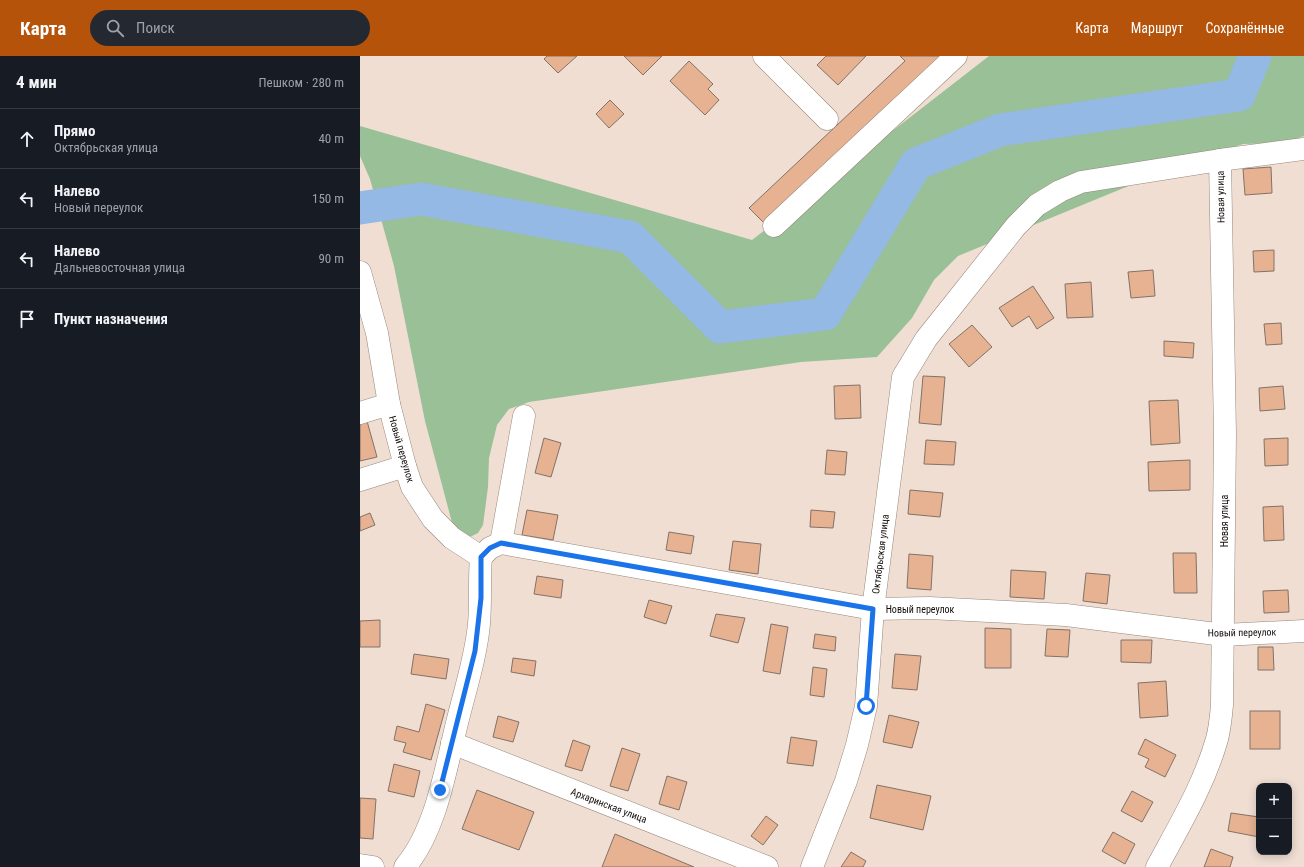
<!DOCTYPE html>
<html lang="ru">
<meta charset="utf-8">
<style>
:root{--surface:#171b24;--page:#242831;--text:#f1f3f6;--muted:#9ea1a6;--line:#363941;--accent:#b45309}
body{margin:0;font-family:"Roboto Condensed",sans-serif;background:var(--page);color:var(--text)}
.controls{position:absolute;right:12px;bottom:12px;display:grid;overflow:hidden;border-radius:8px;box-shadow:0 2px 10px #0003}
.controls button{width:36px;height:36px;display:grid;place-items:center;padding:0;border:0;border-bottom:1px solid var(--line);background:var(--surface);color:var(--text);font:20px sans-serif}
.stop{position:absolute;width:12px;height:12px;margin:-9px;border:3px solid #1a73e8;border-radius:50%;background:#fff}
.stop.end{background:#1a73e8;border-color:#fff;box-shadow:0 1px 4px #0008}
.list{margin:0;padding:0;list-style:none}
h2{display:flex;justify-content:space-between;align-items:center;height:52px;margin:0;padding:0 16px;font-size:17px}
h2 small{font-size:13px;font-weight:400;color:var(--muted)}
.list li{display:grid;grid-template-columns:26px 1fr auto;gap:12px;align-items:center;box-sizing:border-box;height:60px;padding:0 16px;border-top:1px solid var(--line)}
.list b{display:block;font-size:15px;white-space:nowrap}
.list p{margin:0;font-size:13px;white-space:nowrap;color:var(--muted)}
.list em{font-size:13px;font-style:normal;color:var(--muted)}
.icon{flex:none;width:22px;height:22px;fill:none;stroke:currentColor;stroke-width:2;stroke-linecap:round;stroke-linejoin:round}
.map{position:relative;flex:none;width:944px;height:811px;overflow:hidden}
header{display:flex;align-items:center;gap:24px;box-sizing:border-box;height:56px;padding:0 20px;background:var(--accent);color:#fff}
header strong{font-size:19px}
nav{display:flex;gap:22px;margin-inline-start:auto;font-size:14px}
.search{width:280px;height:36px;background:var(--page);display:flex;align-items:center;gap:10px;box-sizing:border-box;padding:0 14px;border-radius:22px;color:var(--muted);font-size:15px}
main{display:flex}
aside{flex:1;background:var(--surface)}
.map>svg:first-child{display:block}
.green{fill:#99c097}
.lines{fill:none;stroke-linecap:round;stroke-linejoin:round}
.river{stroke:#93b9e4;stroke-width:33}
.building{fill:#e6b291;stroke:#827268}
.minor-casing{stroke:#97877c;stroke-width:23}
.minor{stroke:#fff;stroke-width:22}
.route{stroke:#1a73e8;stroke-width:5}
.labels{text-anchor:middle;stroke-width:3;stroke-linejoin:round;paint-order:stroke}
.street-label{font-size:10px;fill:#110b08;stroke:#fff}
</style>
<header>
<strong>Карта</strong>
<div class="search"><svg class="icon" aria-label="search" viewBox="0 0 24 24"><circle cx="10" cy="10" r="6"/><path d="M15 15l6 6"/></svg>Поиск</div>
<nav><a>Карта</a><a>Маршрут</a><a>Сохранённые</a></nav>
</header>
<main>
<aside>
<h2>4 мин<small>Пешком · 280 m</small></h2>
<ul class="list">
<li><svg class="icon" aria-label="ahead" viewBox="0 0 24 24"><path d="M12 20V5M6 11l6-6 6 6"/></svg><div><b>Прямо</b><p>Октябрьская улица</p></div><em>40 m</em></li>
<li><svg class="icon" aria-label="left" viewBox="0 0 24 24"><path d="M17 20v-9H6M10 6l-5 5 5 5"/></svg><div><b>Налево</b><p>Новый переулок</p></div><em>150 m</em></li>
<li><svg class="icon" aria-label="left" viewBox="0 0 24 24"><path d="M17 20v-9H6M10 6l-5 5 5 5"/></svg><div><b>Налево</b><p>Дальневосточная улица</p></div><em>90 m</em></li>
<li><svg class="icon" aria-label="arrive" viewBox="0 0 24 24"><path d="M6 21V4h12l-3 4 3 4H6"/></svg><div><b>Пункт назначения</b></div></li>
</ul>
</aside>
<div class="map">
<svg width="944" height="811" viewBox="0 0 944 811">
<rect width="100%" height="100%" fill="#f0ded3"/>
<path class="green" d="M629,0h315v80l-19,7 -42,1 -61,20 -224,92 -24,24 -22,38 -35,39 -76,5 -272,40 -20,7 -12,16 -8,33 -1,29 -5,38 -5,8 -8,4 -16,-7 -29,-109 -31,-155 -24,-87 -10,-23v-30l392,114z"/>
<g class="lines">
<path class="river" d="M0,152l61,-9 209,38 90,90 105,-13 91,-150 84,-34 239,-35 16,-39"/>
</g>
<g class="building">
<path d="M187,0h30l-19,17 -14,-14z"/>
<path d="M264,0h38l-19,19z"/>
<path d="M466,0h40l-28,29 -21,-20z"/>
<path d="M540,0h41l-177,167 -15,-15 156,-147z"/>
<path d="M329,5l24,23 -5,5 11,11 -14,15 -35,-34z"/>
<path d="M250,44l14,14 -15,14 -13,-14z"/>
<path d="M911,111l1,26 -27,2 -2,-26z"/>
<path d="M914,194v21l-20,1 -1,-21z"/>
<path d="M793,214l2,26 -24,2 -3,-26z"/>
<path d="M731,226l2,35 -26,1 -2,-34z"/>
<path d="M673,230l21,32 -17,11 -8,-13 -17,11 -13,-19z"/>
<path d="M921,267l1,21 -16,1 -2,-21z"/>
<path d="M612,269l20,22 -23,20 -20,-23z"/>
<path d="M804,285l30,2 -1,15 -29,-2z"/>
<path d="M563,320l22,1 -4,48 -22,-2z"/>
<path d="M500,329l1,33 -26,1 -1,-33z"/>
<path d="M923,330l2,23 -25,2 -1,-23z"/>
<path d="M818,344l2,43 -29,2 -2,-44z"/>
<path d="M7,365l10,36 -17,4v-38z"/>
<path d="M184,382l17,5 -10,34 -16,-4z"/>
<path d="M928,382v27l-23,1 -1,-27z"/>
<path d="M566,384l30,2 -2,23 -30,-1z"/>
<path d="M467,394l20,2 -2,23 -20,-1z"/>
<path d="M830,404v30l-41,1 -1,-29z"/>
<path d="M550,434l33,3 -3,24 -32,-3z"/>
<path d="M923,450l1,34 -20,1 -1,-34z"/>
<path d="M167,454l31,5 -5,25 -31,-5z"/>
<path d="M451,454l24,2 -2,16 -23,-1z"/>
<path d="M10,457l5,12 -15,6v-14z"/>
<path d="M309,476l25,4 -3,18 -25,-4z"/>
<path d="M373,485l28,3 -3,30 -29,-4z"/>
<path d="M813,497h23l1,40h-23z"/>
<path d="M549,498l24,2 -2,34 -24,-2z"/>
<path d="M651,514l35,2 -2,27 -34,-2z"/>
<path d="M726,517l24,2 -3,29 -24,-3z"/>
<path d="M177,520l26,4 -2,18 -27,-4z"/>
<path d="M928,534l1,22 -25,1 -1,-22z"/>
<path d="M289,544l23,6 -6,18 -22,-7z"/>
<path d="M356,558l29,4 -7,25 -28,-7z"/>
<path d="M20,564v27h-20v-26z"/>
<path d="M411,568l17,3 -8,47 -17,-3z"/>
<path d="M625,572l26,1v39h-26z"/>
<path d="M687,573l23,1 -2,27 -23,-1z"/>
<path d="M455,578l21,3 -1,14 -22,-3z"/>
<path d="M761,584h31l-1,23 -30,-1z"/>
<path d="M898,591h15l1,23h-16z"/>
<path d="M54,598l35,5 -3,20 -35,-5z"/>
<path d="M535,598l26,2 -4,34 -25,-2z"/>
<path d="M153,602l23,3 -2,15 -23,-4z"/>
<path d="M453,611l14,2 -3,28 -14,-2z"/>
<path d="M806,625l2,35 -28,2 -2,-35z"/>
<path d="M66,648l19,6 -14,50 -28,-8 3,-9 -12,-3 3,-14 22,6z"/>
<rect x="890" y="655" width="30" height="38"/>
<path d="M529,659l30,7 -7,26 -29,-6z"/>
<path d="M138,660l21,6 -6,20 -20,-5z"/>
<path d="M431,681l26,4 -4,25 -26,-3z"/>
<path d="M785,683l31,16 -11,22 -20,-10 4,-8 -11,-5z"/>
<path d="M213,684l17,6 -8,25 -17,-5z"/>
<path d="M262,692l18,6 -12,37 -18,-5z"/>
<path d="M34,708l26,7 -6,26 -26,-6z"/>
<path d="M307,720l20,6 -8,28 -20,-6z"/>
<path d="M517,729l54,11 -8,34 -53,-12z"/>
<path d="M117,734l57,22 -15,38 -57,-21z"/>
<path d="M772,735l21,11 -11,20 -21,-11z"/>
<path d="M0,742l16,1 -3,40 -13,-1z"/>
<path d="M871,757l28,4v20l-31,-6z"/>
<path d="M406,760l12,9 -15,20 -12,-9z"/>
<path d="M753,776l22,12 -10,20 -23,-13z"/>
<path d="M255,778l79,33h-92z"/>
<path d="M851,793l22,8 -3,10h-26z"/>
<path d="M491,796l15,9 -3,6h-22z"/>
</g>
<g class="lines">
<g class="minor-casing">
<g id="minor">
<path d="M404,0l63,63"/>
<path d="M414,170l182,-170"/>
<path d="M0,216l17,61 12,71 16,62 7,21 21,32 19,19 29,19"/>
<path d="M0,357l29,-9"/>
<path d="M0,424l45,-14"/>
<path d="M141,487l23,-127"/>
<path d="M121,501l9,-9 11,-5 372,66 56,-1 137,7 158,20 80,-4"/>
<path d="M92,687l315,124"/>
<path d="M0,809l13,2"/>
<path d="M45,811c32,-38 41,-101 53,-148 8,-32 18,-63 21,-95 2,-23 0,-45 2,-67"/>
<path d="M452,811l34,-86 11,-36 9,-39 7,-97 30,-232 23,-38 90,-113 21,-21 23,-14 21,-9 139,-22 84,-11"/>
<path d="M797,811c22,-41 47,-82 60,-128 3,-11 4,-23 5,-34l3,-271 -5,-274"/>
</g>
</g>
<use href="#minor" class="minor"/>
</g>
<g class="lines">
<path class="route" d="M80,734l35,-139 6,-53v-41l9,-9 11,-5 372,66 -7,97"/>
</g>
<g class="labels">
<g class="street-label">
<text transform="translate(860 141) rotate(-91)" y="4">Новая улица</text>
<text transform="translate(42 393) rotate(74)" y="4">Новый переулок</text>
<text transform="translate(864 465) rotate(-90)" y="4">Новая улица</text>
<text transform="translate(520 498) rotate(-83)" y="4">Октябрьская улица</text>
<text x="560" y="557">Новый переулок</text>
<text transform="translate(882 576) rotate(-1)" y="4">Новый переулок</text>
<text transform="translate(249 749) rotate(21)" y="4">Архаринская улица</text>
</g>
</g>
</svg>
<div class="controls">
<button>+</button>
<button>−</button>
</div>
<div class="stop" style="left:506px;top:650px"></div>
<div class="stop end" style="left:80px;top:734px"></div>
</div>
</main>
